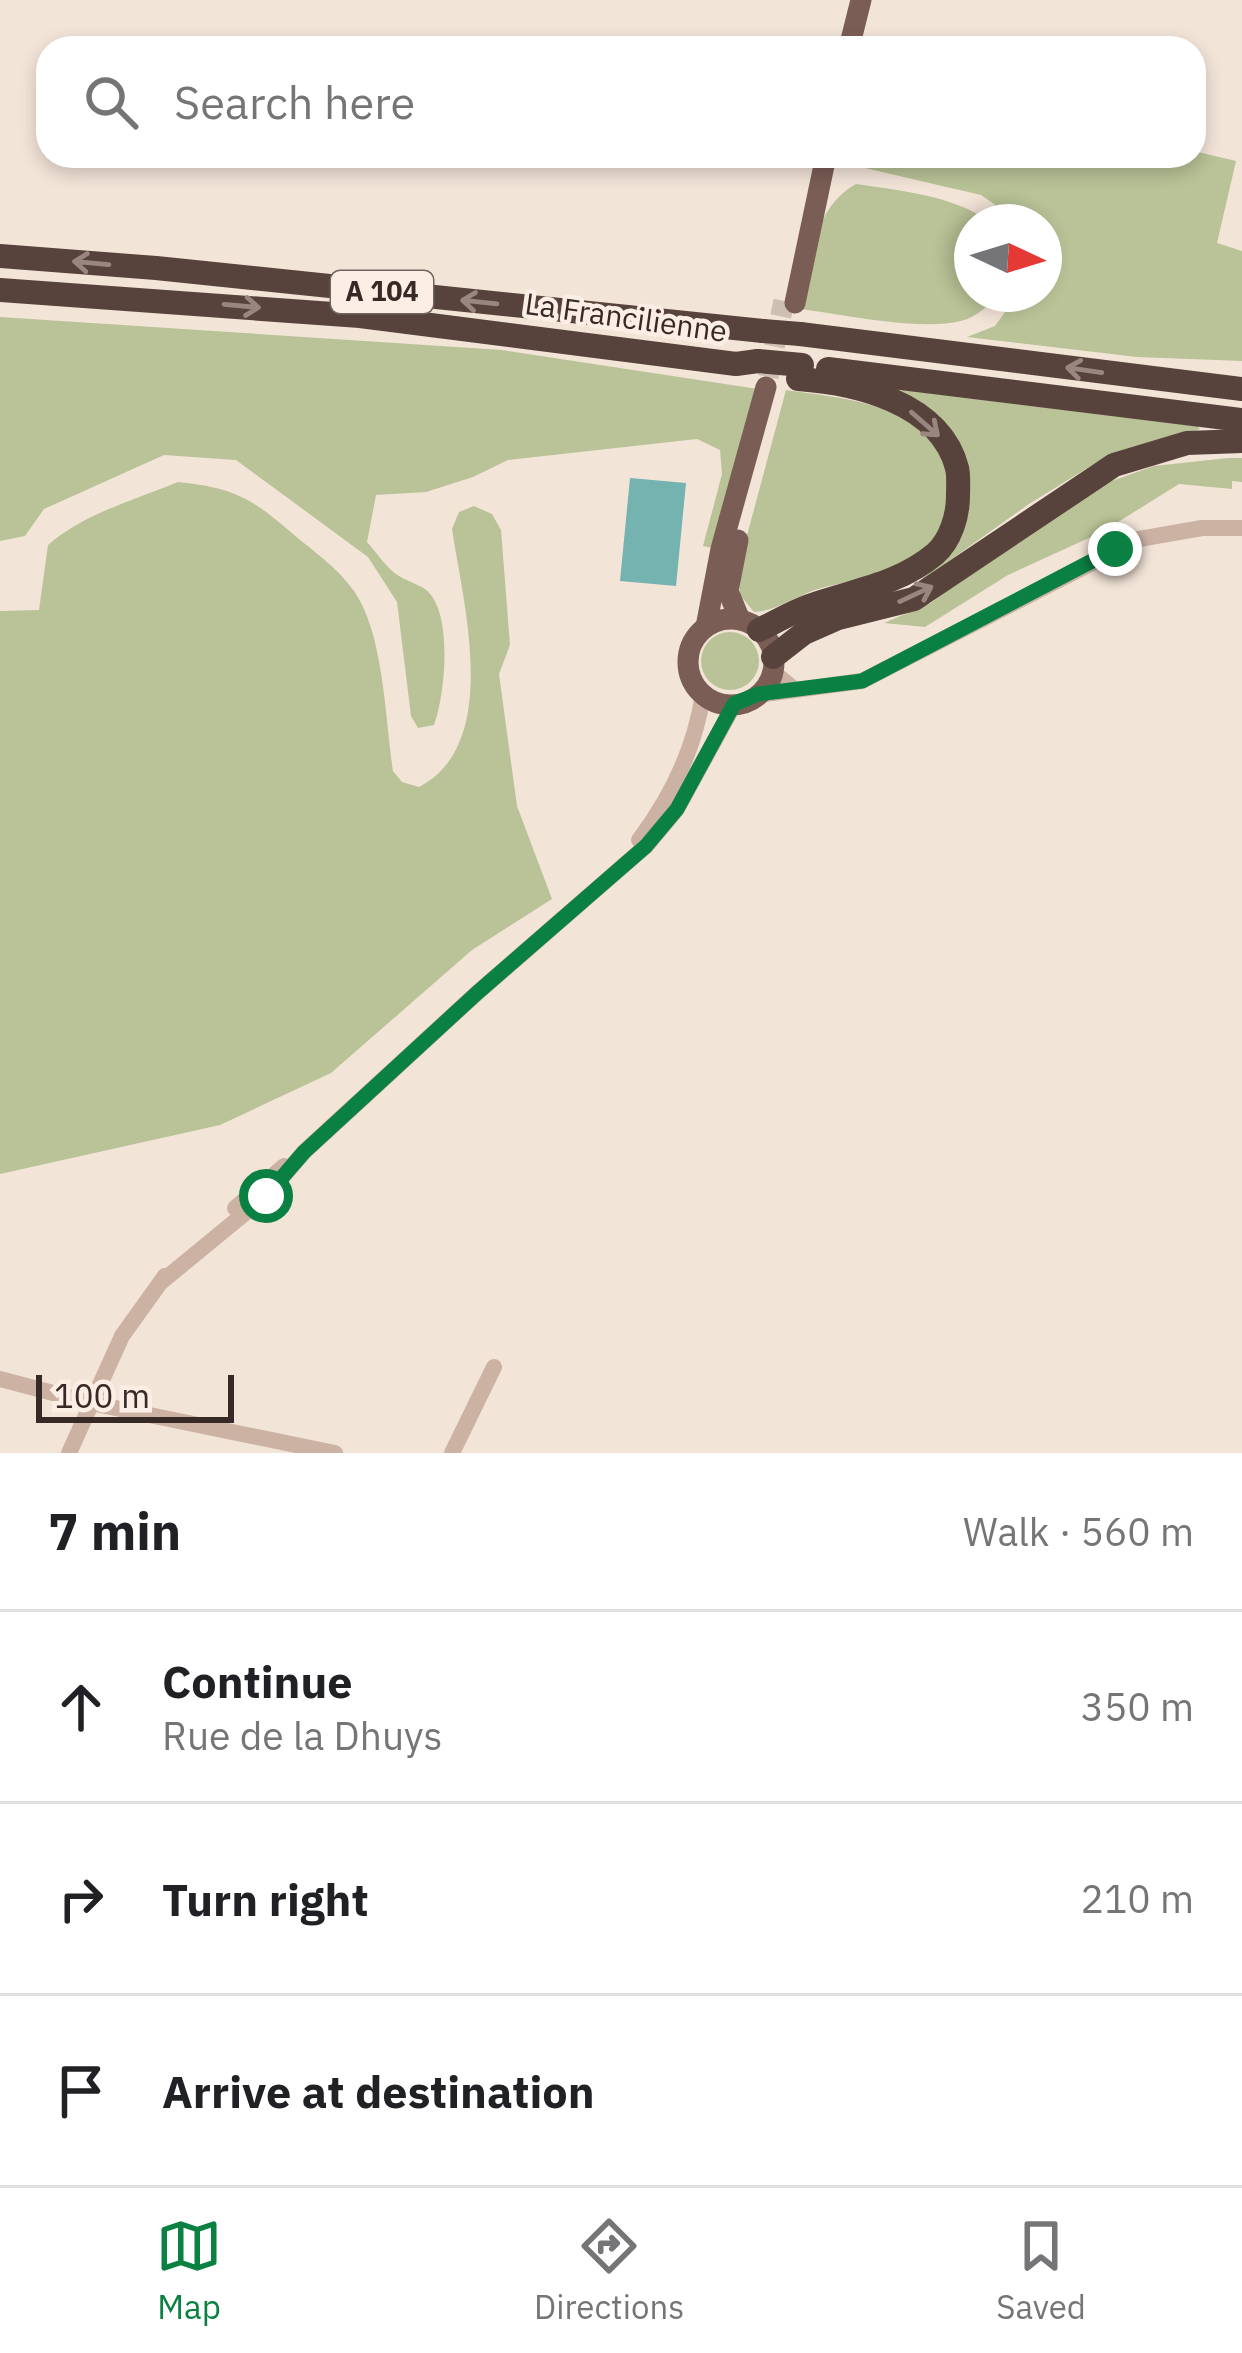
<!DOCTYPE html>
<meta charset="utf-8">
<style>
:root{--surface:#fff;--page:#f6f6f6;--text:#202124;--muted:#757577;--line:#e0e0e0;--accent:#0b8043}
body{margin:0;font-family:"IBM Plex Sans",sans-serif;background:var(--page);color:var(--text)}
.compass{position:absolute;left:954px;top:204px;width:108px;height:108px;border-radius:50%;background:var(--surface);box-shadow:0 6px 18px #0003;rotate:94deg}
.scale{position:absolute;left:36px;bottom:30px;width:198px;box-sizing:border-box;padding-left:12px;border:6px solid #362926;border-top:0;font-size:33px;line-height:42px;white-space:nowrap;color:#362926;-webkit-text-stroke:9px #fbeee4;paint-order:stroke}
.stop{position:absolute;width:36px;height:36px;margin:-27px;border:9px solid #0b8043;border-radius:50%;background:#fff}
.stop.end{background:#0b8043;border-color:#fff;box-shadow:0 3px 12px #0008}
.list{margin:0;padding:0;list-style:none}
h2{display:flex;justify-content:space-between;align-items:center;height:156px;margin:0;padding:0 48px;font-size:51px}
h2 small{font-size:39px;font-weight:400;color:var(--muted)}
.list li{display:grid;grid-template-columns:78px 1fr auto;gap:36px;align-items:center;box-sizing:border-box;height:192px;padding:0 48px;border-top:3px solid var(--line)}
.list b{display:block;font-size:45px;white-space:nowrap}
.list p{margin:0;font-size:39px;white-space:nowrap;color:var(--muted)}
.list em{font-size:39px;font-style:normal;color:var(--muted)}
.icon{flex:none;width:66px;height:66px;fill:none;stroke:currentColor;stroke-width:2;stroke-linecap:round;stroke-linejoin:round}
.map{position:relative;flex:none;width:1242px;height:1453px;overflow:hidden}
.search{position:absolute;background:var(--surface);box-shadow:0 6px 18px #0003;left:36px;right:36px;top:36px;height:132px;display:flex;align-items:center;gap:30px;box-sizing:border-box;padding:0 42px;border-radius:36px;color:var(--muted);font-size:45px}
.sheet{height:732px;background:var(--surface)}
nav{display:flex;justify-content:space-around;align-items:center;box-sizing:border-box;height:168px;border-top:3px solid var(--line);background:var(--surface);font-size:33px;color:var(--muted)}
nav a{display:grid;justify-items:center;gap:6px}
nav .on{color:var(--accent)}
.map>svg:first-child{display:block}
.green{fill:#b9c397}
.water{fill:#74b3af}
.lines{fill:none;stroke-linecap:round;stroke-linejoin:round}
.major-tunnel{stroke:#cdbfb4;stroke-width:21;stroke-dasharray:21 10;stroke-linecap:butt}
.minor{stroke:#ccb2a3;stroke-width:16}
.major{stroke:#7a5e55;stroke-width:21}
.highway{stroke:#58423c;stroke-width:24}
.highway-bridge{stroke:#58423c;stroke-width:24}
.oneway{stroke:#99877f}
.route{stroke:#0b8043;stroke-width:15}
.labels{text-anchor:middle;stroke-width:9;stroke-linejoin:round;paint-order:stroke}
.shield{fill:#fbeee4;stroke:#71645f;stroke-width:3}
.shield-label{font-size:27px;font-weight:bold;fill:#362926}
.street-label{font-size:30px;fill:#362926;stroke:#fbeee4}
</style>
<div class="map">
<svg width="1242" height="1453" viewBox="0 0 1242 1453">
<rect width="100%" height="100%" fill="#f3e4d8"/>
<g class="green">
<path d="M1194,151l42,10 -19,82 25,8v110l-105,-4 -170,-20 28,-11 23,-32h26v-72h-34l-6,-11 -23,-16 -142,-33 1,-6h354z"/>
<path d="M856,184c45,7 97,11 134,38h-18v72h27c-11,12 -22,23 -38,27 -41,10 -117,-6 -160,-12 9,-44 11,-101 55,-125z"/>
<path d="M0,317l502,33 256,39 -46,159 -9,-2 19,-72 -2,-24 -23,-11 -189,21 -35,17 -47,15 -50,3 -9,47c10,11 20,27 32,34 11,7 25,9 32,19 21,27 14,100 3,130l-16,3 -7,-12 -14,-114 -29,-45 -132,-97 -72,-5 -120,54 -19,27 -25,5z"/>
<path d="M899,389l296,34 5,6 -103,33 -68,42 -111,79c77,-74 66,-135 -19,-194z"/>
<path d="M786,390c68,10 171,16 163,111 -1,16 -6,39 -20,50 -32,27 -77,27 -114,39 -21,7 -39,21 -61,22l-14,-17 -2,-26z"/>
<path d="M1228,458h14v24l-10,-1v8l-53,-5 -77,48 -94,43 -83,52 -41,-4 47,-20 62,-47 113,-73 48,-17z"/>
<path d="M178,482c56,6 72,15 115,52 20,17 45,34 61,57 30,43 31,128 39,180l9,11 17,5c83,-43 44,-184 33,-258l7,-17 15,-6 18,8 9,16 9,115 -11,29 18,132 35,93 -80,51 -141,123 -111,52 -220,49v-563l39,-1 9,-65c35,-31 86,-45 130,-63z"/>
<circle cx="730" cy="661" r="29"/>
</g>
<path class="water" d="M630,478l56,5 -10,103 -56,-5z"/>
<g class="lines">
<path class="major-tunnel" d="M768,377l16,-76"/>
<g class="minor">
<path d="M773,672l21,17"/>
<path d="M758,695l104,-14 277,-142 63,-11h40"/>
<path d="M639,840c33,-44 56,-92 64,-146"/>
<path d="M235,1208l49,-42"/>
<path d="M160,1283l106,-87 38,-44 173,-159 169,-147 31,-37 57,-104"/>
<path d="M0,1379l91,24 244,50"/>
<path d="M69,1453l53,-117 43,-60"/>
<path d="M452,1453l42,-86"/>
</g>
<g class="major">
<path d="M849,48l12,-48"/>
<path d="M795,303l31,-147"/>
<path d="M738,540l-10,51 12,29"/>
<circle cx="731" cy="662" r="43"/>
<path d="M706,627l15,-78 45,-162"/>
</g>
<g class="highway">
<path d="M0,256l156,12 607,63"/>
<path d="M0,290l360,26 376,48 22,-3"/>
<path d="M800,334l442,55"/>
<path d="M828,369l414,51"/>
<path d="M759,630c17,-8 33,-18 50,-24 45,-16 89,-21 126,-52 16,-14 23,-39 23,-58 0,-9 1,-20 -1,-28 -17,-66 -102,-85 -159,-89"/>
<path d="M773,657l31,-24 34,-15 76,-19 200,-134 73,-22 55,-2"/>
</g>
<g class="highway-bridge">
<path d="M763,331l37,3"/>
<path d="M758,361l44,4"/>
</g>
</g>
<defs><path id="oneway-shaft" d="M-6 0H5M1.5-3L5.5 0L1.5 3" fill="none" stroke-width="1.6" stroke-linecap="round" stroke-linejoin="round" transform="scale(3)"/></defs>
<g class="oneway">
<use href="#oneway-shaft" transform="translate(91 263) rotate(-175)"/>
<use href="#oneway-shaft" transform="translate(479 302) rotate(-174)"/>
<use href="#oneway-shaft" transform="translate(242 306) rotate(5)"/>
<use href="#oneway-shaft" transform="translate(1084 370) rotate(-172)"/>
<use href="#oneway-shaft" transform="translate(925 424) rotate(41)"/>
<use href="#oneway-shaft" transform="translate(916 594) rotate(-25)"/>
</g>
<g class="lines">
<path class="route" d="M266,1196l38,-44 173,-159 169,-147 31,-37 57,-105 24,-10 104,-13 253,-132"/>
</g>
<g class="labels">
<rect class="shield" x="331" y="271" width="102" height="42" rx="9"/>
<g class="shield-label">
<text x="382" y="301">A 104</text>
</g>
<g class="street-label">
<text transform="translate(626 318) rotate(8)" y="10">La Francilienne</text>
</g>
</g>
</svg>
<svg class="compass" viewBox="-18 -18 36 36"><path d="M0-13l5 13h-10z" fill="#e53935"/><path d="M0 13l5-13h-10z" fill="#757577"/></svg>
<div class="scale">100 m</div>
<div class="stop" style="left:266px;top:1196px"></div>
<div class="stop end" style="left:1115px;top:549px"></div>
<div class="search"><svg class="icon" aria-label="search" viewBox="0 0 24 24"><circle cx="10" cy="10" r="6"/><path d="M15 15l6 6"/></svg>Search here</div>
</div>
<section class="sheet">
<h2>7 min<small>Walk · 560 m</small></h2>
<ul class="list">
<li><svg class="icon" aria-label="ahead" viewBox="0 0 24 24"><path d="M12 20V5M6 11l6-6 6 6"/></svg><div><b>Continue</b><p>Rue de la Dhuys</p></div><em>350 m</em></li>
<li><svg class="icon" aria-label="right" viewBox="0 0 24 24"><path d="M7 20v-9h11M14 6l5 5-5 5"/></svg><div><b>Turn right</b></div><em>210 m</em></li>
<li><svg class="icon" aria-label="arrive" viewBox="0 0 24 24"><path d="M6 21V4h12l-3 4 3 4H6"/></svg><div><b>Arrive at destination</b></div></li>
</ul>
</section>
<nav>
<a class="on"><svg class="icon" aria-label="map" viewBox="0 0 24 24"><path d="M3 6l6-2 6 2 6-2v14l-6 2-6-2-6 2zM9 4v14M15 6v14"/></svg>Map</a>
<a><svg class="icon" aria-label="directions" viewBox="0 0 24 24"><path d="M12 3l9 9-9 9-9-9zM9 14v-3h6M13 9l2 2-2 2"/></svg>Directions</a>
<a><svg class="icon" aria-label="saved" viewBox="0 0 24 24"><path d="M7 4h10v16l-5-4-5 4z"/></svg>Saved</a>
</nav>
